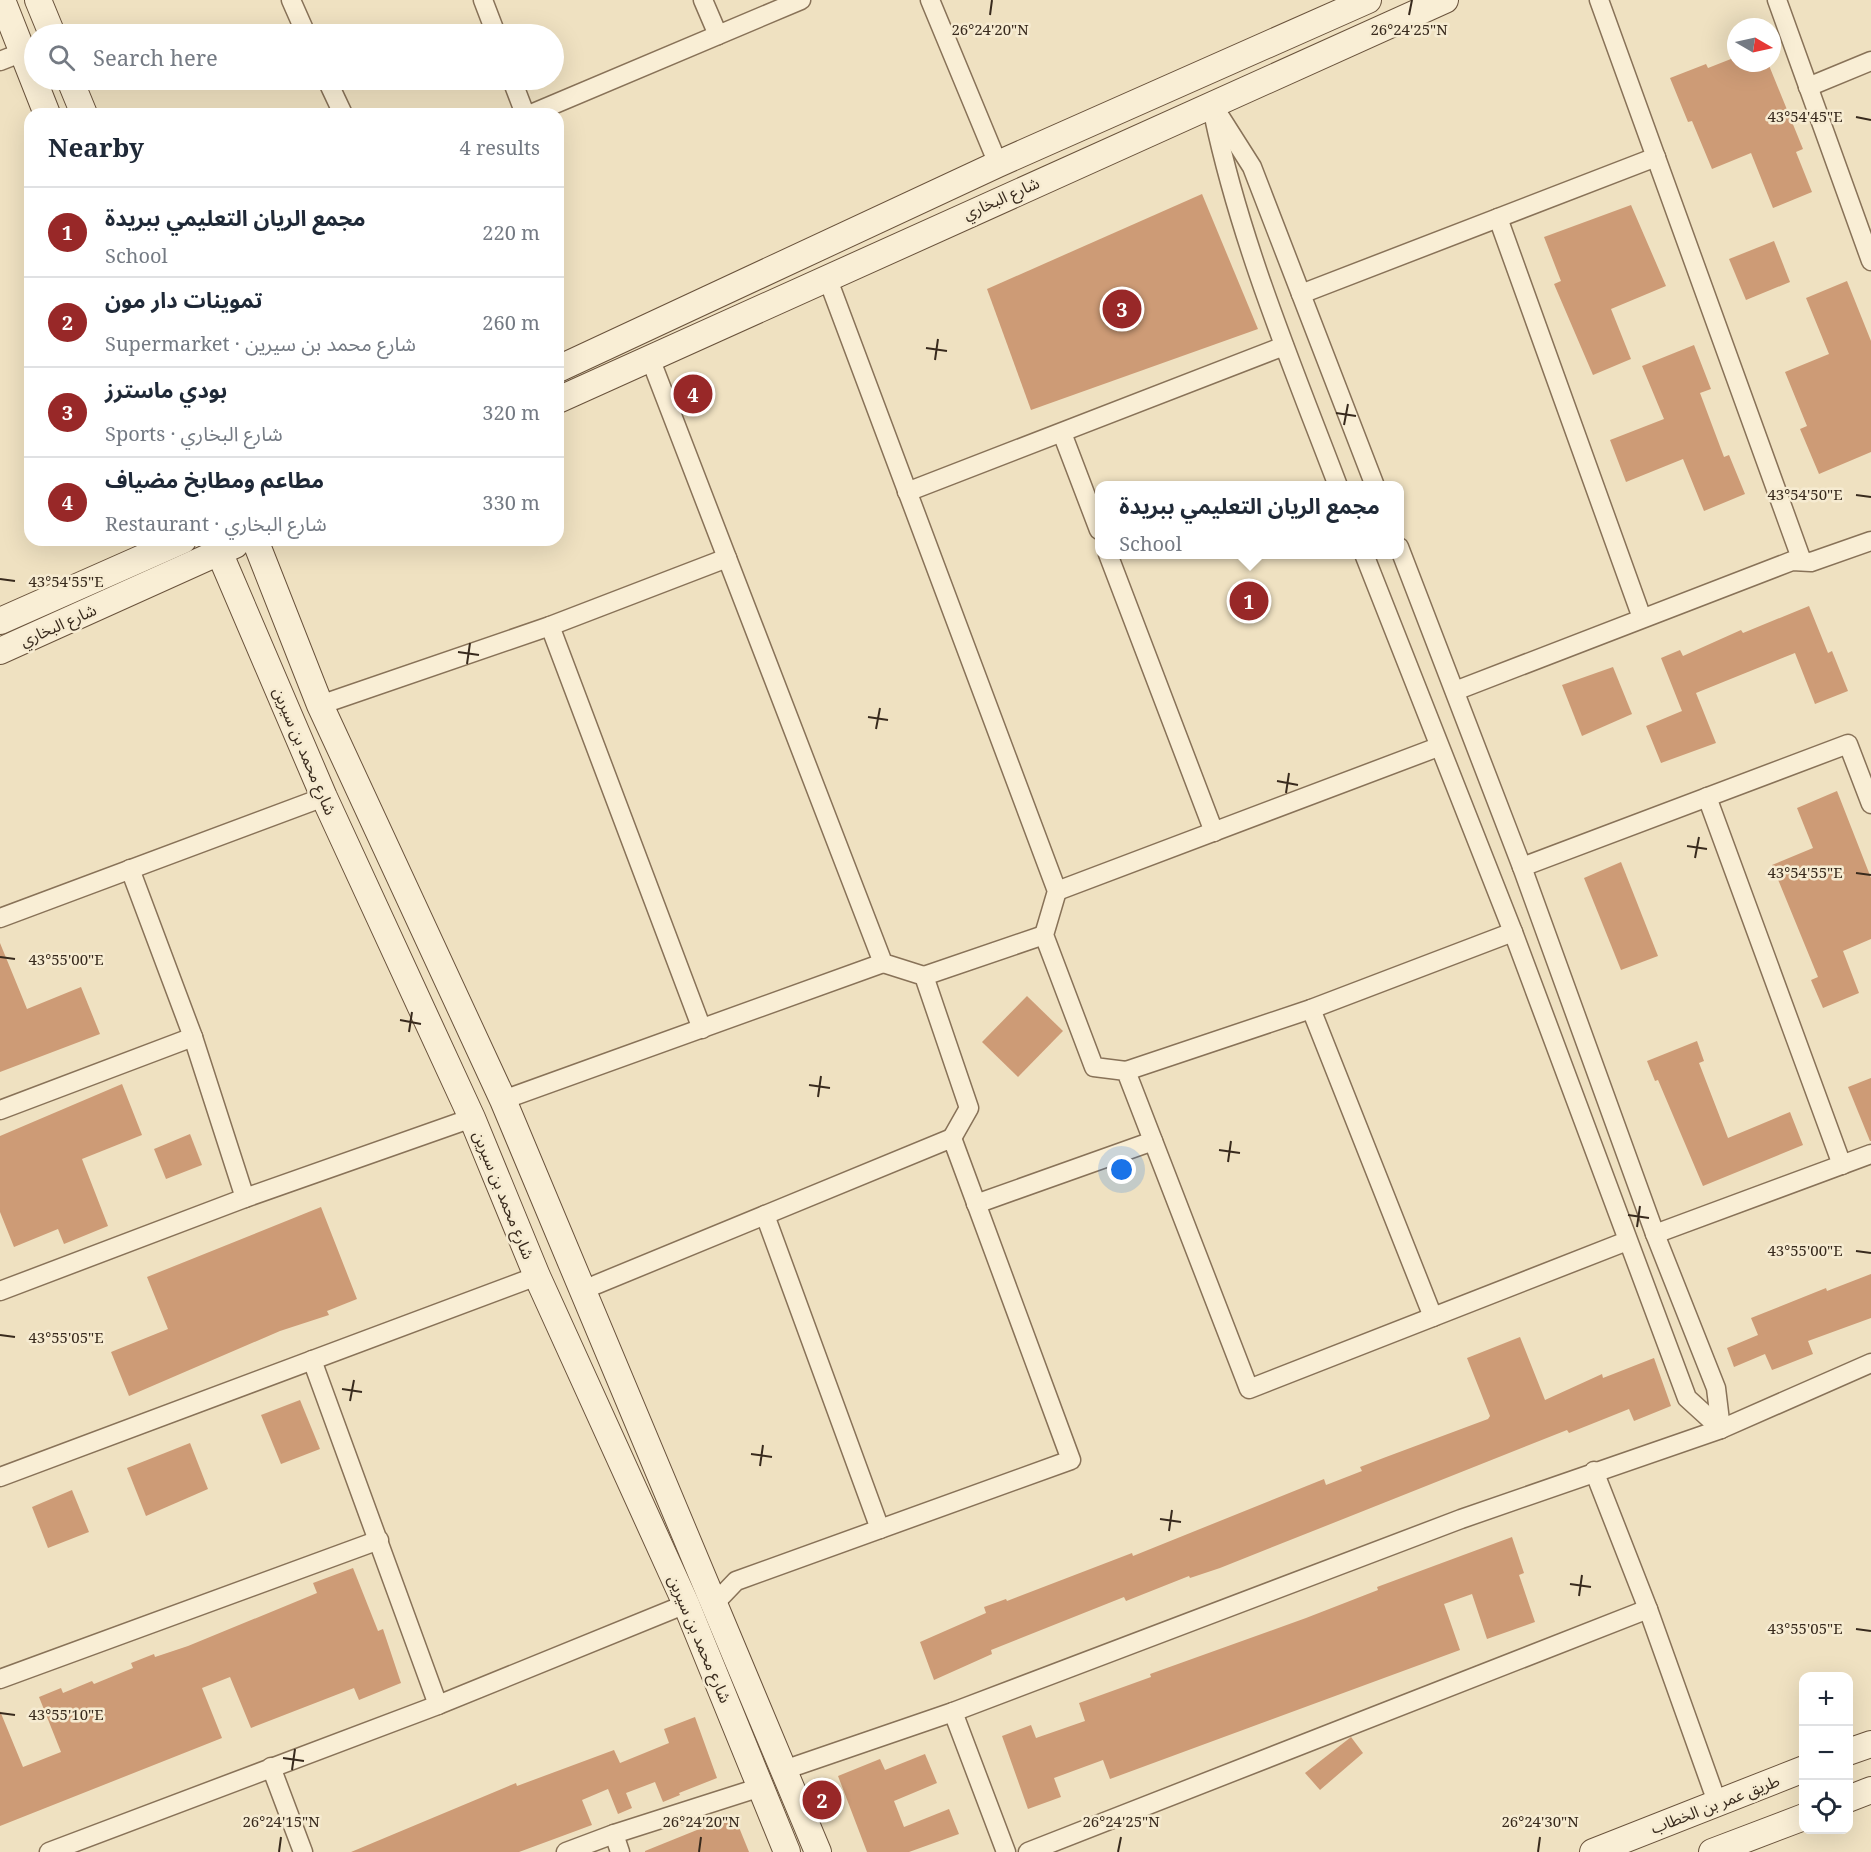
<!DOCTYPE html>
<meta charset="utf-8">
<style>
:root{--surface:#fff;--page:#f2f2f3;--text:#1f2937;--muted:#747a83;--line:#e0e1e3;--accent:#982828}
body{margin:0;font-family:"Noto Serif","Noto Sans Arabic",serif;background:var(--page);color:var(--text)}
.controls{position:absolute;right:18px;bottom:18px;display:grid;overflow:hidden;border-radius:12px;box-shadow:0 6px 24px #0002}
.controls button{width:54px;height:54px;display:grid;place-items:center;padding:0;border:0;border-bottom:2px solid var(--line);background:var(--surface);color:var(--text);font:30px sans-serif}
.compass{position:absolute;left:1727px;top:18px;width:54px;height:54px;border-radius:50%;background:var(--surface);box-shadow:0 6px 24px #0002;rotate:99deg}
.you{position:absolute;left:1122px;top:1170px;width:21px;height:21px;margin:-15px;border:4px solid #fff;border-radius:50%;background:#1a73e8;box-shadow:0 0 0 9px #1a73e833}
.badge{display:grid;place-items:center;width:39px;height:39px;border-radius:50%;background:var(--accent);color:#fff;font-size:20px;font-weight:700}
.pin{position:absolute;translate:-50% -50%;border:3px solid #fff;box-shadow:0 2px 6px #0006}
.popup{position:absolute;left:1095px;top:481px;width:309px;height:78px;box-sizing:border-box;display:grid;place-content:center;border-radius:12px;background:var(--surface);filter:drop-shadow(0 2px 4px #0005);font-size:20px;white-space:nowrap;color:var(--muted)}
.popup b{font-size:22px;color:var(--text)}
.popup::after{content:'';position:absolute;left:50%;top:100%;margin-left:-12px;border:12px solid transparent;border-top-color:var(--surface)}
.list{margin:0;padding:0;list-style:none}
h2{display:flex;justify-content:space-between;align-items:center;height:78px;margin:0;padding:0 24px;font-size:26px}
h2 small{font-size:20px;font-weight:400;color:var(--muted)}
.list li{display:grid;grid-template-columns:39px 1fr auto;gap:18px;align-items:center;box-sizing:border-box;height:90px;padding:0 24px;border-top:2px solid var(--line)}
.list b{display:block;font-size:22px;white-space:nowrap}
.list p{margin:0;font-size:20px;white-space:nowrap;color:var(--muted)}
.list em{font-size:20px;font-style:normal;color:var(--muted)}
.icon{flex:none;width:33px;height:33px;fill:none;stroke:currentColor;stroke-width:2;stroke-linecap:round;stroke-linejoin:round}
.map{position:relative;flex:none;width:1871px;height:1852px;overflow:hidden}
.search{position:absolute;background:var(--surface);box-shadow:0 6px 24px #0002;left:24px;top:24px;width:540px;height:66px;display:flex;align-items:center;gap:15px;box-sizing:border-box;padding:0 21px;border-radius:33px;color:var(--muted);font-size:22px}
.panel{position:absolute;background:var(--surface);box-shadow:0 6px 24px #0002;left:24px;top:108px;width:540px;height:438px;border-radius:18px}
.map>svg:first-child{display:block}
.building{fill:#cd9b76}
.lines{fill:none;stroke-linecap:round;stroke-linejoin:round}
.street-casing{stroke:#887258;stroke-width:21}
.secondary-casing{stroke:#6a533c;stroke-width:28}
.street{stroke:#f9eed5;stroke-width:18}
.secondary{stroke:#f9eed5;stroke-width:26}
.ticks{fill:none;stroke:#382a1d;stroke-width:2}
.labels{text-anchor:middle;stroke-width:5;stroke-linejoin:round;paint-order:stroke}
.street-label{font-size:16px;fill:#382a1d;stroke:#f6ebd1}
.ticks-label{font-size:15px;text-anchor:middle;fill:#382a1d;stroke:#f6ebd1;stroke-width:5;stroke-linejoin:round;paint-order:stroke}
</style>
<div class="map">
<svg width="1871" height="1852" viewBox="0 0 1871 1852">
<rect width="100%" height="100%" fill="#efe1c1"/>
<g class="building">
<path d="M1736,57v6h32l35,86 -7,3 16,40 -39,16 -22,-55 -39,16 -20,-48 -4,1 -18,-44 36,-14 2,4z"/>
<path d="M1202,194l56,135 -227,81 -44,-121z"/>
<path d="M1631,205l35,81 -55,23 20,50 -38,16 -39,-91 7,-3 -17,-44z"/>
<path d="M1774,241l16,41 -44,18 -17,-41z"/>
<path d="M1847,281l24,60v111l-52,22 -19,-45 7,-3 -22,-54 44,-18 -23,-56z"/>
<path d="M1694,345l17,44 -11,4 24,64 5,-2 16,39 -41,17 -21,-52 -57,23 -16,-42 54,-21 -22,-53z"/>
<path d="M1809,606l19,47 4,-2 16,40 -33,13 -20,-51 -99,40 20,50 -55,20 -15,-37 36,-15 -21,-53 19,-8 3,6 58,-26 2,3z"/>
<path d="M1613,667l19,47 -50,22 -20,-51z"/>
<path d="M1837,791l34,87v61l-28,12 16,42 -36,15 -12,-28 7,-3 -46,-112 41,-17 -16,-40z"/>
<path d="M1621,862l37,94 -37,14 -37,-92z"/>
<path d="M0,943l27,66 54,-22 19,47 -100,38z"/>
<path d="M1027,996l36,35 -45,46 -36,-35z"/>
<path d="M1697,1041l7,20 -5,2 29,75 62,-26 13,33 -100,41 -45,-106 -3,1 -8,-20z"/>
<path d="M1871,1078v63h-1l-22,-54z"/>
<path d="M122,1084l20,51 -60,24 26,67 -44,18 -6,-15 -44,18 -14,-35v-76z"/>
<path d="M190,1134l12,31 -36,14 -12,-30z"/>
<path d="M321,1207l36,92 -30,12 2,4 -49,16 -151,65 -18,-44 57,-23 -21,-52z"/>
<path d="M1871,1274v44l-63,23 5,13 -41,16 -7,-16 -31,13 -7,-19 31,-13 -7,-17 75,-30 1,3z"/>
<path d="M1520,1337l25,63 57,-26 1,4 51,-20 17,48 -37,15 -5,-12 -60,24 -2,-3 -347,138 -30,10 -1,-2 -63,25 -2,-4 -133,53 1,4 -58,26 -14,-38 66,-29 -2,-6 22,-8 1,2 125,-48 1,3 191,-77 2,6 36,-14 -2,-4 26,-10 102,-38 2,-3 -23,-58z"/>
<path d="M300,1400l20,49 -39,15 -20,-49z"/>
<path d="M190,1443l18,46 -62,27 -19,-48z"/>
<path d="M72,1490l17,42 -41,16 -16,-41z"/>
<path d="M1512,1537l12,36 -5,2 16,47 -48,17 -15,-45 -28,10 16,46 -350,129 -7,-19 -49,18 7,19 -33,12 -26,-73 29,-11 5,13 49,-17 -6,-18 72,-26 -1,-3 156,-56 72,-28 -1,-3z"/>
<path d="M353,1568l25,63 5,-2 18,54 -42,17 -5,-12 -103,40 -21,-51 -28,11 20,50 -222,88v-115l23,56 38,-15 -22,-55 22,-9 2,5 29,-12 2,3 39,-16 -2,-5 23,-9 1,3 33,-11 129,-53 -4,-10z"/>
<path d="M695,1717l22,61 -38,15 1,2 -17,7 -8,-20 -29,11 6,15 -14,6 -10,-25 -26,11 10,25 -73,27h-168l165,-69 1,3 97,-36 6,13 49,-20 -5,-14z"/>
<path d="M1351,1737l12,16 -43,37 -15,-17z"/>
<path d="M925,1754l12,29 -43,18 10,26 45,-18 10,25 -50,18h-42l-29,-76 42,-17 5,11z"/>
<path d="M734,1815l15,37h-104v-1z"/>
</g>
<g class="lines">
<g class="street-casing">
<g id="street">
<path d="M291,0l15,34"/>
<path d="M483,0l13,34"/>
<path d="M703,0l15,35"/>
<path d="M930,0l68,164"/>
<path d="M1599,0l203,561"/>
<path d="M1777,0l94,261"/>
<path d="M0,61l23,-9"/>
<path d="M327,80l16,34"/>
<path d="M512,80l13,34"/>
<path d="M1808,87l63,-26"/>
<path d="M1212,104l40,63 123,319"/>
<path d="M531,114l270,-114"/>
<path d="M1214,117c27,127 78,248 124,369"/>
<path d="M1498,218l144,400"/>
<path d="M827,277l230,614 -13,44 50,132 32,4 123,318 378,-148"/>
<path d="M1301,294l355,-137"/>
<path d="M650,358l233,605 41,13 45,132 -17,30"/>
<path d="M1062,433l37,97"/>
<path d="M907,492l377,-146"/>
<path d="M1399,547l123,320 133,367 61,154 5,41"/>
<path d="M1108,554l106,278"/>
<path d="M1364,554l149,378 174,466 34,31"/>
<path d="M550,626l152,403"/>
<path d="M1455,691l337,-130 19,1 60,-21"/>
<path d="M320,705l230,-79 177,-68"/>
<path d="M1707,797l135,368"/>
<path d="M1522,867l326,-123 23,60"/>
<path d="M130,869l63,168 52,161"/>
<path d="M1057,891l381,-144"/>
<path d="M0,918l324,-121"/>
<path d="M924,976l120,-41"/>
<path d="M1311,1009l122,308"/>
<path d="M1126,1071l185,-62 202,-77"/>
<path d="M503,1100l380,-137"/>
<path d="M0,1110l193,-73"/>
<path d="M976,1204l177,-63"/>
<path d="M765,1215l115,314"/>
<path d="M1655,1234l216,-80"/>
<path d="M583,1290l369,-152 119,322 -335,121 -22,23"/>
<path d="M0,1291l245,-93 227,-80"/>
<path d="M312,1360l126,345"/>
<path d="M1594,1471l54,138 69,193"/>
<path d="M0,1477l537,-201"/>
<path d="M0,1679l379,-139"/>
<path d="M953,1712l53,140"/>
<path d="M271,1767l32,85"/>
<path d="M784,1770l169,-58 508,-193 260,-90 150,-66"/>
<path d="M614,1834l6,18"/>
<path d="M49,1852l389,-147 248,-101"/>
<path d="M566,1852l48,-18 147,-47"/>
<path d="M1028,1852l620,-243"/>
</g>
</g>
<g class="secondary-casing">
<g id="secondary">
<path d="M2,0l45,114"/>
<path d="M38,0l14,34"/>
<path d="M70,80l14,34"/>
<path d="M558,369l440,-205 370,-164"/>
<path d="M558,400l887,-400"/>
<path d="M214,540l110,257 148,321 65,158 149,328 101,248"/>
<path d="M255,540l65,165 183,395 315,752"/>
<path d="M0,621l183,-81"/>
<path d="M0,651l235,-106"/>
<path d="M1848,1752l23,-8"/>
<path d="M1848,1799l23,-9"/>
<path d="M1593,1852l211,-83"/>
<path d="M1712,1852l92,-35"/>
</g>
</g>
<use href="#street" class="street"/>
<use href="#secondary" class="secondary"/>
</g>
<path class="ticks" d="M990,15l2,-15M1409,15l3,-15M1856,117l15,3M926,348l21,3M935,360l3,-21M1336,413l20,3M1344,425l4,-21M1856,495l15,2M0,579l15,2M458,652l21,3M467,664l3,-21M868,717l20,3M876,729l4,-21M1277,781l21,4M1286,793l3,-20M1687,846l20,3M1695,858l4,-21M1856,873l15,2M0,957l15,2M400,1020l21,4M409,1032l3,-20M809,1085l21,3M818,1097l3,-21M1219,1150l21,3M1228,1162l3,-21M1628,1215l21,3M1637,1227l3,-21M1856,1251l15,2M0,1335l15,2M342,1389l20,3M350,1401l4,-21M751,1454l21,3M760,1466l3,-21M1160,1519l21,3M1169,1531l3,-21M1570,1584l21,3M1579,1596l3,-21M1856,1629l15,2M0,1713l15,2M283,1758l21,3M292,1770l3,-21M279,1852l2,-15M699,1852l2,-15M1118,1852l3,-15M1538,1852l2,-15"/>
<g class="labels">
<g class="street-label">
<text transform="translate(1001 198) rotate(-24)" y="6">شارع البخاري</text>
<text transform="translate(58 625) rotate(-24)" y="6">شارع البخاري</text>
<text transform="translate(305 751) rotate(67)" y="6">شارع محمد بن سيرين</text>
<text transform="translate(504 1195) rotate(68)" y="6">شارع محمد بن سيرين</text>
<text transform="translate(700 1639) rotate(67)" y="6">شارع محمد بن سيرين</text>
<text transform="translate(1715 1804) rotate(-21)" y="6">طريق عمر بن الخطاب</text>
</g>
</g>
<g class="ticks-label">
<text x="990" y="35">26°24'20"N</text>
<text x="1409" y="35">26°24'25"N</text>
<text x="1805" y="122">43°54'45"E</text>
<text x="1805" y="500">43°54'50"E</text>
<text x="66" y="587">43°54'55"E</text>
<text x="1805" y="878">43°54'55"E</text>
<text x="66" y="965">43°55'00"E</text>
<text x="1805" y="1256">43°55'00"E</text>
<text x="66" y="1343">43°55'05"E</text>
<text x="1805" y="1634">43°55'05"E</text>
<text x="66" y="1720">43°55'10"E</text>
<text x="281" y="1827">26°24'15"N</text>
<text x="701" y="1827">26°24'20"N</text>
<text x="1121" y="1827">26°24'25"N</text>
<text x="1540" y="1827">26°24'30"N</text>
</g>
</svg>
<div class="controls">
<button>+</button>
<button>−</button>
<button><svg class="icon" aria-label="locate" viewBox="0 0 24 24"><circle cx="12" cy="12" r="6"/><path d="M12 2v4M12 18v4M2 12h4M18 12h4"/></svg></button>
</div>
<svg class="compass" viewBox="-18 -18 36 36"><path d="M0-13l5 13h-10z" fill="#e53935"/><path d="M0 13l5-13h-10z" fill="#747a83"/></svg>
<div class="you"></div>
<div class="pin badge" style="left:1249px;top:601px">1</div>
<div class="popup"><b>مجمع الريان التعليمي ببريدة</b>School</div>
<div class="pin badge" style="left:822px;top:1800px">2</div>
<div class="pin badge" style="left:1122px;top:309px">3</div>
<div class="pin badge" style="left:693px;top:394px">4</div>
<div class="search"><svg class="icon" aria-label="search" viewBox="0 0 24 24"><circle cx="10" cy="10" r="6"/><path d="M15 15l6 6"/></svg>Search here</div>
<section class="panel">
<h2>Nearby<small>4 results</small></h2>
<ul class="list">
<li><span class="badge">1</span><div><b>مجمع الريان التعليمي ببريدة</b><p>School</p></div><em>220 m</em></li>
<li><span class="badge">2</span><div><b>تموينات دار مون</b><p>Supermarket · شارع محمد بن سيرين</p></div><em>260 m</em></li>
<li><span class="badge">3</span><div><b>بودي ماسترز</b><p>Sports · شارع البخاري</p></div><em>320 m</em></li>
<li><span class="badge">4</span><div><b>مطاعم ومطابخ مضياف</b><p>Restaurant · شارع البخاري</p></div><em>330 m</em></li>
</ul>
</section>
</div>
